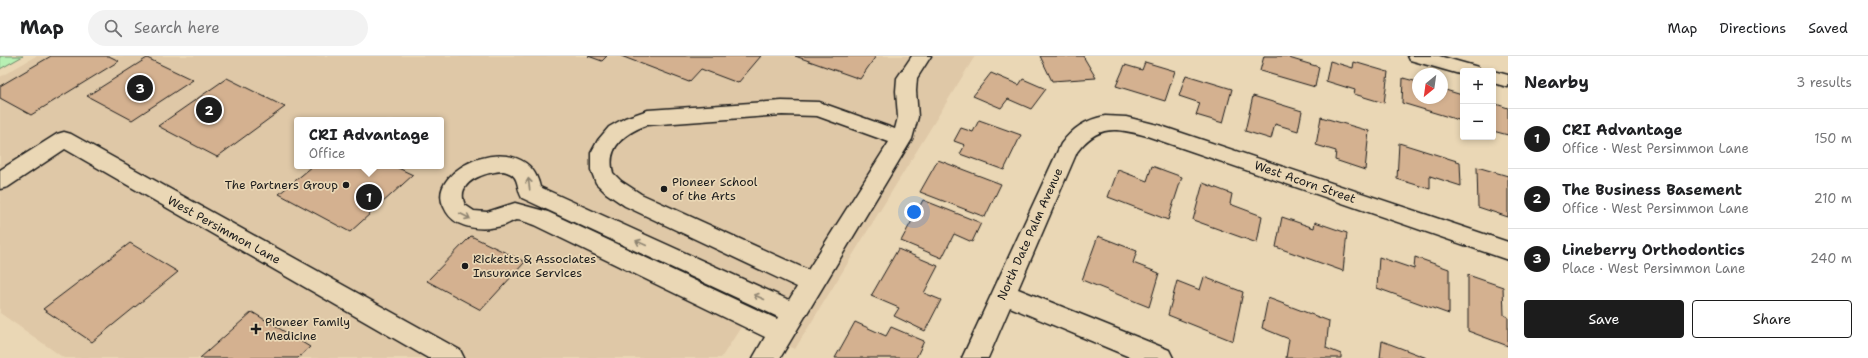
<!DOCTYPE html>
<meta charset="utf-8">
<style>
:root{--surface:#fff;--page:#f2f2f2;--text:#202124;--muted:#757577;--line:#e0e0e0;--accent:#1c1c1c}
body{margin:0;font-family:"Shantell Sans",sans-serif;background:var(--page);color:var(--text)}
.controls{position:absolute;right:12px;top:12px;display:grid;overflow:hidden;border-radius:4px;box-shadow:0 2px 6px #0003}
.controls button{width:36px;height:36px;display:grid;place-items:center;padding:0;border:0;border-bottom:1px solid var(--line);background:var(--surface);color:var(--text);font:20px sans-serif}
.compass{position:absolute;left:1412px;top:12px;width:36px;height:36px;border-radius:50%;background:var(--surface);box-shadow:0 2px 6px #0003;rotate:209deg}
.you{position:absolute;left:914px;top:156px;width:14px;height:14px;margin:-10px;border:3px solid #fff;border-radius:50%;background:#1a73e8;box-shadow:0 0 0 6px #1a73e833}
.badge{display:grid;place-items:center;width:26px;height:26px;border-radius:50%;background:var(--accent);color:#fff;font-size:13px;font-weight:700}
.pin{position:absolute;translate:-50% -50%;border:2px solid #fff;box-shadow:0 1px 4px #0006}
.popup{position:absolute;left:294px;top:61px;width:150px;height:52px;box-sizing:border-box;display:grid;place-content:center;border-radius:4px;background:var(--surface);filter:drop-shadow(0 1px 3px #0005);font-size:13px;white-space:nowrap;color:var(--muted)}
.popup b{font-size:15px;color:var(--text)}
.popup::after{content:'';position:absolute;left:50%;top:100%;margin-left:-8px;border:8px solid transparent;border-top-color:var(--surface)}
.list{margin:0;padding:0;list-style:none}
h2{display:flex;justify-content:space-between;align-items:center;height:52px;margin:0;padding:0 16px;font-size:17px}
h2 small{font-size:13px;font-weight:400;color:var(--muted)}
.list li{display:grid;grid-template-columns:26px 1fr auto;gap:12px;align-items:center;box-sizing:border-box;height:60px;padding:0 16px;border-top:1px solid var(--line)}
.list b{display:block;font-size:15px;white-space:nowrap}
.list p{margin:0;font-size:13px;white-space:nowrap;color:var(--muted)}
.list em{font-size:13px;font-style:normal;color:var(--muted)}
.actions{display:flex;gap:8px;padding:12px 16px}
.actions a{flex:1;padding:9px 0;border:1px solid var(--accent);border-radius:4px;text-align:center;font-size:14px;color:var(--accent)}
.actions .main{background:var(--accent);color:#fff}
.icon{flex:none;width:22px;height:22px;fill:none;stroke:currentColor;stroke-width:2;stroke-linecap:round;stroke-linejoin:round}
.map{position:relative;flex:none;width:1508px;height:302px;overflow:hidden}
header{display:flex;align-items:center;gap:24px;box-sizing:border-box;height:56px;padding:0 20px;background:var(--surface);border-bottom:1px solid var(--line)}
header strong{font-size:19px}
nav{display:flex;gap:22px;margin-inline-start:auto;font-size:14px}
.search{width:280px;height:36px;background:var(--page);display:flex;align-items:center;gap:10px;box-sizing:border-box;padding:0 14px;border-radius:22px;color:var(--muted);font-size:15px}
main{display:flex}
aside{flex:1;background:var(--surface)}
.map>svg:first-child{display:block}
.built{fill:#dfc8a7;fill-rule:evenodd}
.green{fill:#b7f0b3;stroke:#6a8668}
.building{fill:#d4b190;stroke:#1c1c1c}
.lines{fill:none;stroke-linecap:round;stroke-linejoin:round}
.minor-casing{stroke:#1c1c1c;stroke-width:3}
.minor{fill:#ead7b5;fill-rule:evenodd}
.oneway{stroke:#8d8370}
.poi-dot{fill:#1c1c1c;stroke:#ead7b5;stroke-width:1.5}
.labels{text-anchor:middle;stroke-width:3.5;stroke-linejoin:round;paint-order:stroke}
.poi-label{font-size:12px;fill:#1c1c1c;stroke:#ead7b5;text-anchor:start}
.street-label{font-size:12px;fill:#1c1c1c;stroke:#ead7b5}
</style>
<header>
<strong>Map</strong>
<div class="search"><svg class="icon" aria-label="search" viewBox="0 0 24 24"><circle cx="10" cy="10" r="6"/><path d="M15 15l6 6"/></svg>Search here</div>
<nav><a>Map</a><a>Directions</a><a>Saved</a></nav>
</header>
<main>
<div class="map">
<svg width="1508" height="302" viewBox="0 0 1508 302">
<rect width="100%" height="100%" fill="#ead7b5"/>
<filter id="ink" filterUnits="userSpaceOnUse"><feTurbulence type="fractalNoise" baseFrequency=".025" numOctaves="2"/><feDisplacementMap in="SourceGraphic" scale="8" xChannelSelector="R" yChannelSelector="G"/><feConvolveMatrix kernelMatrix="1 2 1 2 8 2 1 2 1" color-interpolation-filters="sRGB"/></filter>
<g filter="url(#ink)">
<path class="built" d="M36,0h939l-180,293 -52,-25 -22,34h-657l-64,-45v-236zM297,64h144v46h-144z"/>
<path class="green" d="M0,0h23l-23,13z"/>
<g class="building">
<path d="M51,0h58l10,5 -88,54 -31,-17v-12z"/>
<path d="M588,0h19l-5,5z"/>
<path d="M621,0h140l-23,27 -37,-14 -12,13z"/>
<path d="M795,0h81l-16,23z"/>
<path d="M1040,0h43l13,22 -44,3z"/>
<path d="M1264,0h26l-1,2 30,9 -4,20 -55,-16z"/>
<path d="M147,2l46,22 -61,40 -45,-24z"/>
<path d="M1330,5l23,7 1,-6 34,10 -4,31 -30,-9 1,-4 -29,-9z"/>
<path d="M1145,6l30,9 -10,30 -49,-15 9,-21 17,5z"/>
<path d="M991,17l28,12 4,-6 23,10 -15,20 -23,-10 -7,9 -28,-12z"/>
<path d="M1186,19l46,14 -9,34 -27,-8 4,-12 -21,-7z"/>
<path d="M227,22l58,29 -68,50 -59,-31z"/>
<path d="M1403,22l15,4v16h24v-9l20,6v26l-60,-18z"/>
<path d="M1253,40l49,15 -4,20 -23,-7 -4,15 -26,-8z"/>
<path d="M1493,47l15,5v27l-15,-4z"/>
<path d="M1321,61l48,14 -4,39 -30,-10 1,-9 -20,-6z"/>
<path d="M979,64l42,15 -17,35 -44,-16 5,-9 -11,-4 7,-13 12,4z"/>
<path d="M1399,87l61,19 1,24 -31,-10v13l-33,-10z"/>
<path d="M938,104l63,24 -16,33 -65,-25z"/>
<path d="M313,110h81l19,9 -63,57 -71,-38z"/>
<path d="M1152,110l30,11 -14,43 -60,-23 10,-27 29,11z"/>
<path d="M1477,111l31,9v41l-30,-10z"/>
<path d="M1203,127l29,11 -2,10 32,12 -5,27 -64,-23z"/>
<path d="M923,144l58,23 -9,19 -18,-8 -12,24 -41,-17z"/>
<path d="M1282,161l32,11 1,-6 32,11 -4,38 -67,-24z"/>
<path d="M471,180l54,26 -44,48 -54,-29z"/>
<path d="M1098,180l39,15 -4,12 26,10 -10,34 -67,-27z"/>
<path d="M130,187l48,29 -86,70 -49,-33z"/>
<path d="M898,193l40,17 -14,27 17,7 -16,31 -31,-15 5,-8 -28,-12z"/>
<path d="M1379,201l35,12 1,-12 34,12v45l-72,-26z"/>
<path d="M1468,219l35,12 1,28 4,2v29l-40,-15z"/>
<path d="M1204,221l39,15 -10,49 -65,-26 9,-34 23,9z"/>
<path d="M1268,242l61,23 -3,27 15,6v4h-55l3,-19 -27,-11z"/>
<path d="M252,256l58,35 -12,11h-98z"/>
<path d="M855,266l31,14 5,-9 33,14 -8,17h-81z"/>
<path d="M1382,285l45,17h-47z"/>
</g>
<g class="lines">
<g class="minor-casing">
<g id="minor">
<path d="M912,0h19l-14,22 -1,13 2,26 -6,22 -132,219h-27l12,-21 -231,-112c-5,-2 -13,-5 -18,-5 -4,1 -8,4 -11,5 -17,5 -32,5 -47,-2 -7,-4 -11,-9 -14,-16 -21,-40 83,-82 96,-20l249,113 8,-13 -172,-81 -19,-13 -10,-10 -5,-13v-17l7,-13 11,-13 16,-9 23,-8 134,-9 37,1 76,27 3,-12 -2,-26 1,-13zM782,59l35,1 72,26 -81,128 -167,-76 -20,-13 -8,-8c-7,-26 12,-40 34,-48zM503,115c18,4 12,14 19,27l256,119 -1,2 -229,-107 -33,-9 -28,9 -13,-1 -9,-6c-11,-24 21,-33 38,-34z"/>
<path d="M1408,0h31l39,11 2,4h-17v4l-53,-15z"/>
<path d="M1492,15h1l15,4v12l-15,-4z"/>
<path d="M1105,60l21,1 32,8 350,117v18l-361,-124c-31,-8 -49,-12 -70,16l-59,137 151,61 4,8h-41l-122,-51 -22,51h-26l99,-214c12,-16 24,-24 44,-28z"/>
<path d="M64,76l7,2 389,216 4,8h-36l-363,-209 -57,38 -8,2v-19l57,-36z"/>
</g>
</g>
<use href="#minor" class="minor"/>
</g>
<defs><path id="oneway-shaft" d="M-6 0H5M1.5-3L5.5 0L1.5 3" fill="none" stroke-width="1.6" stroke-linecap="round" stroke-linejoin="round"/></defs>
<g class="oneway">
<use href="#oneway-shaft" transform="translate(529 128) rotate(-97)"/>
<use href="#oneway-shaft" transform="translate(465 160) rotate(27)"/>
<use href="#oneway-shaft" transform="translate(641 187) rotate(-155)"/>
<use href="#oneway-shaft" transform="translate(759 241) rotate(-156)"/>
</g>
</g>
<g class="poi-dot">
<circle cx="346" cy="129" r="4"/>
<circle cx="664" cy="133" r="4"/>
<circle cx="465" cy="210" r="4"/>
<path d="M254 267h4v4h4v4h-4v4h-4v-4h-4v-4h4z"/>
</g>
<g class="labels">
<g class="poi-label">
<text x="672" y="130">Pioneer School<tspan x="672" dy="14">of the Arts</tspan></text>
<text x="338" y="133" text-anchor="end">The Partners Group</text>
<text x="473" y="207">Ricketts &amp; Associates<tspan x="473" dy="14">Insurance Services</tspan></text>
<text x="265" y="270">Pioneer Family<tspan x="265" dy="14">Medicine</tspan></text>
</g>
<g class="street-label">
<text transform="translate(1305 126) rotate(19)" y="4">West Acorn Street</text>
<text transform="translate(224 174) rotate(29)" y="4">West Persimmon Lane</text>
<text transform="translate(1030 178) rotate(-66)" y="4">North Date Palm Avenue</text>
</g>
</g>
</svg>
<div class="controls">
<button>+</button>
<button>−</button>
</div>
<svg class="compass" viewBox="-18 -18 36 36"><path d="M0-13l5 13h-10z" fill="#e53935"/><path d="M0 13l5-13h-10z" fill="#757577"/></svg>
<div class="you"></div>
<div class="pin badge" style="left:369px;top:141px">1</div>
<div class="popup"><b>CRI Advantage</b>Office</div>
<div class="pin badge" style="left:209px;top:54px">2</div>
<div class="pin badge" style="left:140px;top:32px">3</div>
</div>
<aside>
<h2>Nearby<small>3 results</small></h2>
<ul class="list">
<li><span class="badge">1</span><div><b>CRI Advantage</b><p>Office · West Persimmon Lane</p></div><em>150 m</em></li>
<li><span class="badge">2</span><div><b>The Business Basement</b><p>Office · West Persimmon Lane</p></div><em>210 m</em></li>
<li><span class="badge">3</span><div><b>Lineberry Orthodontics</b><p>Place · West Persimmon Lane</p></div><em>240 m</em></li>
</ul>
<div class="actions"><a class="main">Save</a><a>Share</a></div>
</aside>
</main>
